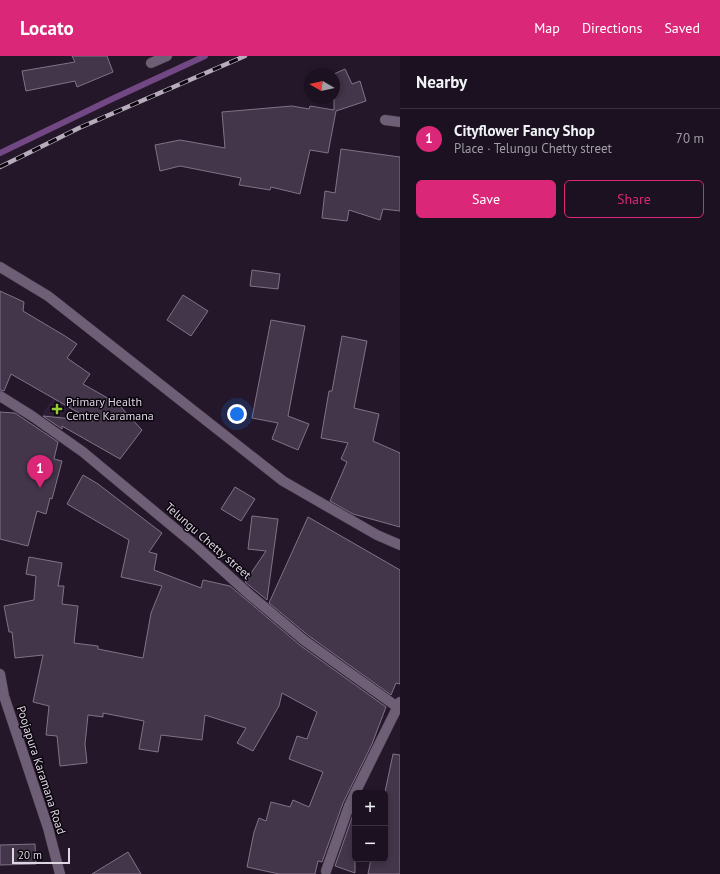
<!DOCTYPE html>
<meta charset="utf-8">
<style>
:root{--surface:#1b1120;--page:#241a29;--text:#f1f3f6;--muted:#a09da5;--line:#39313e;--accent:#db2777}
body{margin:0;font-family:"PT Sans",sans-serif;background:var(--page);color:var(--text)}
.controls{position:absolute;right:12px;bottom:12px;display:grid;overflow:hidden;border-radius:6px;box-shadow:0 2px 6px #0003}
.controls button{width:36px;height:36px;display:grid;place-items:center;padding:0;border:0;border-bottom:1px solid var(--line);background:var(--surface);color:var(--text);font:20px sans-serif}
.compass{position:absolute;left:304px;top:12px;width:36px;height:36px;border-radius:50%;background:var(--surface);box-shadow:0 2px 6px #0003;rotate:279deg}
.scale{position:absolute;left:12px;bottom:10px;width:58px;box-sizing:border-box;padding-left:4px;border:2px solid #dfd6e3;border-top:0;font-size:11px;line-height:14px;white-space:nowrap;color:#dfd6e3;-webkit-text-stroke:3px #0a050d;paint-order:stroke}
.you{position:absolute;left:237px;top:358px;width:14px;height:14px;margin:-10px;border:3px solid #fff;border-radius:50%;background:#1a73e8;box-shadow:0 0 0 6px #1a73e833}
.badge{display:grid;place-items:center;width:26px;height:26px;border-radius:50%;background:var(--accent);color:#fff;font-size:13px;font-weight:700}
.pin{position:absolute;translate:-50% -33px;filter:drop-shadow(0 1px 2px #0008)}
.pin::after{content:'';position:absolute;top:21px;width:14px;height:12px;background:inherit;clip-path:polygon(0 0,100% 0,50% 100%)}
.list{margin:0;padding:0;list-style:none}
h2{display:flex;justify-content:space-between;align-items:center;height:52px;margin:0;padding:0 16px;font-size:17px}
h2 small{font-size:13px;font-weight:400;color:var(--muted)}
.list li{display:grid;grid-template-columns:26px 1fr auto;gap:12px;align-items:center;box-sizing:border-box;height:60px;padding:0 16px;border-top:1px solid var(--line)}
.list b{display:block;font-size:15px;white-space:nowrap}
.list p{margin:0;font-size:13px;white-space:nowrap;color:var(--muted)}
.list em{font-size:13px;font-style:normal;color:var(--muted)}
.actions{display:flex;gap:8px;padding:12px 16px}
.actions a{flex:1;padding:9px 0;border:1px solid var(--accent);border-radius:6px;text-align:center;font-size:14px;color:var(--accent)}
.actions .main{background:var(--accent);color:#fff}
.map{position:relative;flex:none;width:400px;height:818px;overflow:hidden}
header{display:flex;align-items:center;gap:24px;box-sizing:border-box;height:56px;padding:0 20px;background:var(--accent);color:#fff}
header strong{font-size:19px}
nav{display:flex;gap:22px;margin-inline-start:auto;font-size:14px}
main{display:flex}
aside{flex:1;background:var(--surface)}
.map>svg:first-child{display:block}
.built{fill:#2e1d36}
.lines{fill:none;stroke-linecap:round;stroke-linejoin:round}
.stream{stroke:#724884;stroke-width:6}
.building{fill:#43354a;stroke:#827289}
.street-casing{stroke:#3b3140;stroke-width:11}
.secondary-casing{stroke:#3b3140;stroke-width:11}
.street{stroke:#6e5f76;stroke-width:10}
.secondary{stroke:#6e5f76;stroke-width:10}
.rail-casing{stroke:#b6acbb;stroke-width:4.5}
.rail{stroke:#0a050d;stroke-width:3;stroke-dasharray:9;stroke-linecap:butt}
.poi-dot{fill:#96cc3a;stroke:#0a050d;stroke-width:1.5}
.labels{text-anchor:middle;stroke-width:3;stroke-linejoin:round;paint-order:stroke}
.poi-label{font-size:12px;fill:#dfd6e3;stroke:#0a050d;text-anchor:start}
.street-label{font-size:12px;fill:#dfd6e3;stroke:#0a050d}
</style>
<header>
<strong>Locato</strong>
<nav><a>Map</a><a>Directions</a><a>Saved</a></nav>
</header>
<main>
<div class="map">
<svg width="400" height="818" viewBox="0 0 400 818">
<rect width="100%" height="100%" fill="#24172a"/>
<path class="built" d="M56,338l16,10 -17,22 -13,-12z"/>
<g class="lines">
<path class="stream" d="M0,97l112,-54 93,-43"/>
</g>
<g class="building">
<path d="M72,0h35l6,16 -36,15 -2,-6 -49,10 -4,-20 53,-9z"/>
<path d="M345,13l7,15 8,-3 6,20 -30,10 -8,42 -18,-3 -10,44 -29,-7 -1,3 -31,-5 2,-7 -61,-12 -20,5 -5,-26 25,-5 45,8 -3,-36 70,-6 17,3 1,-3 24,4v-36z"/>
<path d="M341,93l59,8v54l-17,-2 -3,11 -31,-10 -2,11 -25,-3 3,-27 10,2z"/>
<path d="M252,214l28,4 -2,15 -28,-3z"/>
<path d="M0,235l24,11 -1,9 42,25 12,8 -10,14 23,16 -7,10 35,20 24,26 -22,29 -58,-33v3l-19,-13 50,5 -82,-47 -7,17 -4,-1z"/>
<path d="M183,239l25,16 -17,25 -24,-16z"/>
<path d="M271,264l34,6 -17,90 21,8 -11,26 -26,-11 6,-16 -26,-5z"/>
<path d="M342,280l25,5 -13,67 25,6 -6,27 27,12v74l-47,-13 -23,-13 17,-39 -6,-3 7,-16 -27,-5 8,-47h3z"/>
<path d="M0,356l15,1 43,29 -4,17 8,2 -10,38 -2,-1 -4,16 -9,-3 -9,35 -28,-7z"/>
<path d="M83,419l15,9 64,49 -13,19 8,2 -3,16 47,18 2,-8 27,6 71,60 85,61 -14,37 -29,59 -21,59 -4,-1 -3,13h-36l-32,-7 7,-35 5,-14 7,3 5,-19 19,5 3,-7 16,7 14,-35 -34,-13 8,-23 10,3 10,-27 -35,-19 -3,13 -26,45 -16,-8 9,-15 -41,-13 -3,25 -41,-5 -3,17 -19,-3 5,-28 -41,-8v4l-15,-2 -3,29 2,19 -27,3 -3,-30 -11,-1 3,-29 -16,-4 10,-47 -28,3 -3,-26h-3l-5,-26 30,-6 2,-24 -10,-2 3,-17 33,6 -4,23h6l-2,18 16,2 -4,37 24,3v3l45,9 8,-45 11,-27 -41,-9 8,-37 -62,-36z"/>
<path d="M235,431l20,12 -14,22 -20,-12z"/>
<path d="M252,460l26,3 -11,81 -22,-18 21,-31 -18,-2z"/>
<path d="M308,461l92,53v114l-4,-1 -5,12 -82,-59 -40,-33z"/>
<path d="M393,698l7,1v119h-32l3,-15h14v-67z"/>
<path d="M355,753v64l-20,-7z"/>
<path d="M35,788l1,20 -36,1v-20z"/>
<path d="M128,796l13,22h-49z"/>
</g>
<g class="lines">
<g class="street-casing">
<g id="street">
<path d="M151,7l16,-7"/>
<path d="M385,64l15,2"/>
<path d="M0,211l48,29 235,185 94,54 23,10"/>
<path d="M0,340l32,20 51,36 113,94 54,49 55,46 95,68"/>
<path d="M355,737l45,-91"/>
<path d="M326,815l23,-65 6,-13"/>
</g>
</g>
<g class="secondary-casing">
<path id="secondary" d="M0,618l4,22 44,132 12,46"/>
</g>
<use href="#street" class="street"/>
<use href="#secondary" class="secondary"/>
<g class="rail-casing">
<path id="rail" d="M0,111l79,-39 166,-72"/>
</g>
<use href="#rail" class="rail"/>
</g>
<path class="poi-dot" d="M55 347h4v4h4v4h-4v4h-4v-4h-4v-4h4z"/>
<g class="labels">
<g class="poi-label">
<text x="66" y="350">Primary Health<tspan x="66" dy="14">Centre Karamana</tspan></text>
</g>
<g class="street-label">
<text transform="translate(208 485) rotate(41)" y="4">Telungu Chetty street</text>
<text transform="translate(41 714) rotate(72)" y="4">Poojapura Karamana Road</text>
</g>
</g>
</svg>
<div class="controls">
<button>+</button>
<button>−</button>
</div>
<svg class="compass" viewBox="-18 -18 36 36"><path d="M0-13l5 13h-10z" fill="#e53935"/><path d="M0 13l5-13h-10z" fill="#a09da5"/></svg>
<div class="scale">20 m</div>
<div class="you"></div>
<div class="pin badge" style="left:40px;top:432px">1</div>
</div>
<aside>
<h2>Nearby<small></small></h2>
<ul class="list">
<li><span class="badge">1</span><div><b>Cityflower Fancy Shop</b><p>Place · Telungu Chetty street</p></div><em>70 m</em></li>
</ul>
<div class="actions"><a class="main">Save</a><a>Share</a></div>
</aside>
</main>
